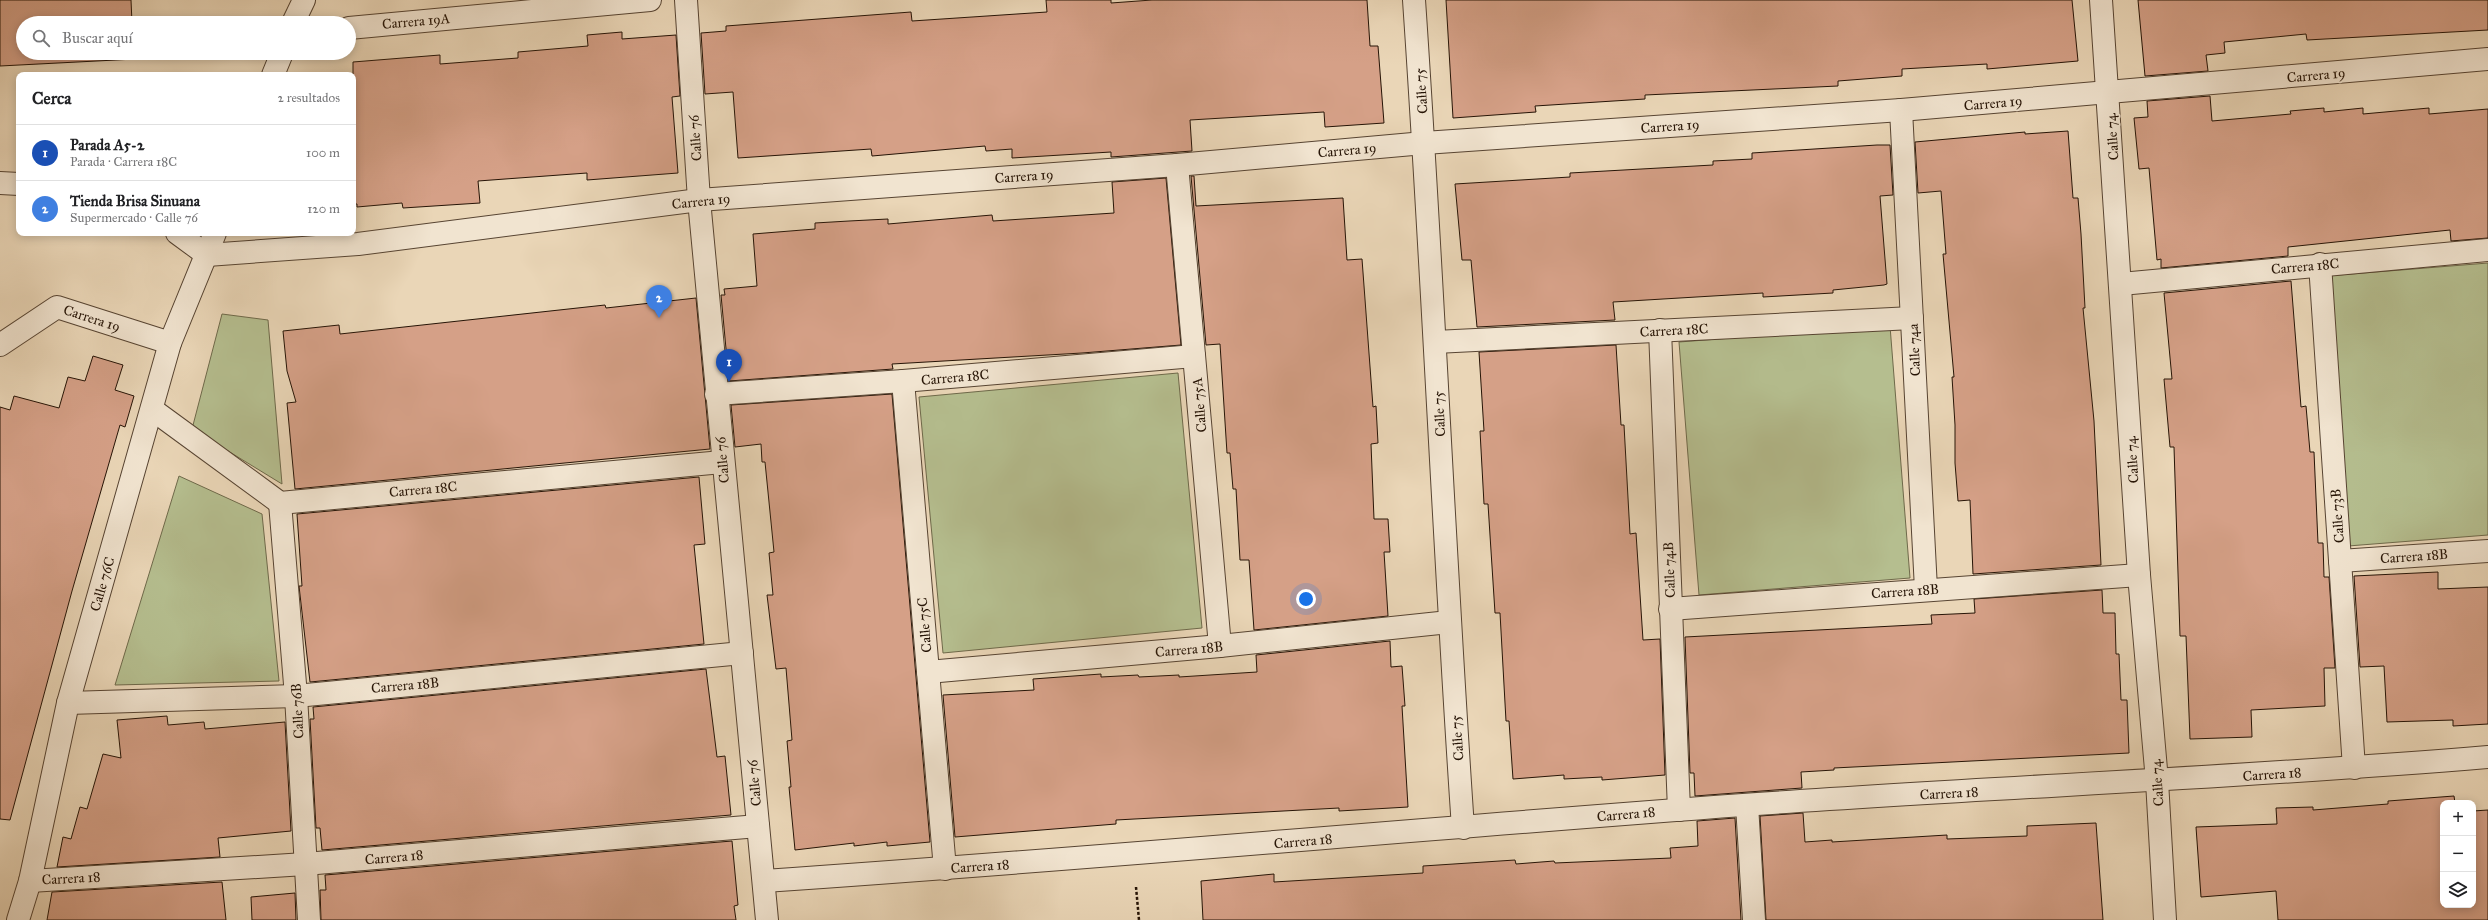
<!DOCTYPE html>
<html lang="es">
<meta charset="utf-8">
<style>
:root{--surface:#fff;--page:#f2f2f2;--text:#202124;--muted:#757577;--line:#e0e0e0;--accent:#111827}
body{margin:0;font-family:"IM FELL Great Primer",serif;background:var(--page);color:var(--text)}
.controls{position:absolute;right:12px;bottom:12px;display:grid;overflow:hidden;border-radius:8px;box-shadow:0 2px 10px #0003}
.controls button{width:36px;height:36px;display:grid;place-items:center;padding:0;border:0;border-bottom:1px solid var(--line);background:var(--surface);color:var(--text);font:20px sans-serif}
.you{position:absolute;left:1306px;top:599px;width:14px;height:14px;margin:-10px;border:3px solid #fff;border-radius:50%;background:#1a73e8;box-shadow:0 0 0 6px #1a73e833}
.badge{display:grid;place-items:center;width:26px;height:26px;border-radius:50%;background:var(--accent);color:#fff;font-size:13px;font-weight:700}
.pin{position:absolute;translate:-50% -33px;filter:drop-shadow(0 1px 2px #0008)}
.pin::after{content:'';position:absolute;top:21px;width:14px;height:12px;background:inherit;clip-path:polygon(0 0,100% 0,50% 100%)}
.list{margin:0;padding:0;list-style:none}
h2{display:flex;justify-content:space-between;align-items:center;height:52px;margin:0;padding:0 16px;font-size:17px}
h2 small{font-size:13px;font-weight:400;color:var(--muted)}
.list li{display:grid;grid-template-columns:26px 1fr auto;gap:12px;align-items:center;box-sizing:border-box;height:56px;padding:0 16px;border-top:1px solid var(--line)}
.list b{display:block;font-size:15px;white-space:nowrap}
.list p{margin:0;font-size:13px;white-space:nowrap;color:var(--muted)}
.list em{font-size:13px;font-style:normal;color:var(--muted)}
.icon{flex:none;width:22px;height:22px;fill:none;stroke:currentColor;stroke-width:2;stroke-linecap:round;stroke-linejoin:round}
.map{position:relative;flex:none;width:2488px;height:920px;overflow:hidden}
.search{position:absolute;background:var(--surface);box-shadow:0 2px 10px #0003;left:16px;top:16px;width:340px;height:44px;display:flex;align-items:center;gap:10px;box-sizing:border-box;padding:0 14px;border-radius:22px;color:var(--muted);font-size:15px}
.panel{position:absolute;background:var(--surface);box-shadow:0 2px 10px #0003;left:16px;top:72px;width:340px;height:164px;border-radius:8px}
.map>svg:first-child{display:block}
.green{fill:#b5be8f;stroke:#6e694a}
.building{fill:#d5a087;stroke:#261406}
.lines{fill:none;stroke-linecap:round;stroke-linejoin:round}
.pedestrian-casing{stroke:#574432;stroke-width:24}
.minor-casing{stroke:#574432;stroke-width:24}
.path{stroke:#261406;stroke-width:2.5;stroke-dasharray:3 2;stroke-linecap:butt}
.pedestrian{stroke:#f1e4d0;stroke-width:22}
.minor{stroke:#f1e4d0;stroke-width:22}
.labels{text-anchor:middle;stroke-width:3.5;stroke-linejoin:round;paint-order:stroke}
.street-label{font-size:14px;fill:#261406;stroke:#f1e4d0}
</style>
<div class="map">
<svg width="2488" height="920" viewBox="0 0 2488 920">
<rect width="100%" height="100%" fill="#ead6b7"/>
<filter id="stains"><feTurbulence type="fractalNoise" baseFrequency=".005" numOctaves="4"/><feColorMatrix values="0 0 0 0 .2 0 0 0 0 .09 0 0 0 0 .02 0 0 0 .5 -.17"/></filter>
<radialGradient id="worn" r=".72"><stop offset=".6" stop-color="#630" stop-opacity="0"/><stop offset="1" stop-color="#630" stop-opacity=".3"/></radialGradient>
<g class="green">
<path d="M2488,263v272l-140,11 -22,-270z"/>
<path d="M222,314l46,6 14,164 -90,-55z"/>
<path d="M1890,326l20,252 -211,17 -20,-253z"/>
<path d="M1178,373l24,255 -259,25 -24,-256z"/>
<path d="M179,476l83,38 17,167 -164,4z"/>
</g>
<g class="building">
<path d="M0,0h131l1,23h-109v30h112v6l-135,7z"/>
<path d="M1046,0h65v3l41,-3h215l3,46h8l6,77 -59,4 -1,-15 -134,8 2,31 -81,6v-5l-99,6v-9l-26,2 -1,-5 -113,10 -1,-7 -133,9 -5,-66 -28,2 -4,-61 25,-2v-5l185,-14 1,9 135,-9z"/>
<path d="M1446,0h626l6,61 -91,8v-5l-85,5v7l-64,5v5l-193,9v4l-110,7 1,6 -83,6z"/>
<path d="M2138,0h350v30l-181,10 -1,-6 -82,8 1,11 -19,2 2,16 -63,5z"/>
<path d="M622,32v7l54,-4 4,61 -8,1 6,76 -91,7v-7l-109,8 2,22 -77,5 -1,-5 -45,4v-3h-4v-142l87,-7v9l78,-6v-6l70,-6 -1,-11z"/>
<path d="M2210,96l2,25 79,-7 -1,-3 34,-3v4l39,-4v6l66,-6v6l59,-5v129l-37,3 -1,-11 -162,17v9l-127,12v-9l-4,1 -8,-92 -10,1 -5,-51 14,-1 -1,-16z"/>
<path d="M2068,131l5,67h5l3,36 4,74h-2l11,113 7,144 -128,9 -3,-74 -12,1 -3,-38v-38l-3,-48h2l-11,-123h3l-5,-63 -23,2 -3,-51 110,-10v2z"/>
<path d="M1877,145h13l3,50 -13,1 7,88 -3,1 -51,5v3l-70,4v-4l-150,9 2,18 -138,7 -6,-67h-9l-7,-76 115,-7v-4l143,-8v-4l39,-2v-6z"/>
<path d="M1191,176h3l2,30 147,-8 4,62 15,-1 11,148 3,-1 2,37 -7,1 3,75h14l2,33h-6l4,64 -134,14 -5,-70h-9l-4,-71h-3l-3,-36h-3l-7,-109 -14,1z"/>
<path d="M1166,178l15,167 -99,8 -190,11 1,5 -164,12 -8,-86h4l-1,-6 33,-3 -4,-52 62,-5v-6l34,-2 39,-2v5l104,-9 1,6 121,-8 -2,-31z"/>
<path d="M2291,281l10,126 5,-1 4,46h4l4,91h5l1,34h5l6,91h-11l1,38 -74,4 1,27 -62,2 -4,-103h-6l-6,-189h-4l-6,-68h8l-8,-86z"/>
<path d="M696,298l14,151 -415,40 -8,-86 9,-1 -9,-31 -4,-40 56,-6 1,9 265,-29 1,3z"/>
<path d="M1616,345l5,80h3l6,109 6,-1 7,107 17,-1 5,136 -63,5v-3l-38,2v-4l-51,4 -4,-58h-3l-6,-108h-5l-7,-109h-4l-4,-73h4l-5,-79z"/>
<path d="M93,356l30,9 -8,25 19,6 -9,31 -5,-2 -48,166 -62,229 -10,-1v-412l10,3 4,-14 45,12 9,-31 17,4z"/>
<path d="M892,394l38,448 -43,4v-4l-33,4v-3l-59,7 -6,-63h2l-4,-46 5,-1 -6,-72 -10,1 -9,-74h6l-4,-42 5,-1 -9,-90h-3l-1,-18 -26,3 -4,-42z"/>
<path d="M699,477l6,67 -11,1 10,99 -394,38 -11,-96h3l-5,-72z"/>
<path d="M2438,572v17l50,-2v137l-35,2v-6l-66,2 -3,-56 -24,1 -6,-91z"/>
<path d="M2102,590l1,23h12l1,41h3l2,46h6l2,53 -295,15v2l-33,2 1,16 -107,8 -1,-23h-4l-5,-136 247,-13 -1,-9 44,-2 -1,-14z"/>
<path d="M1390,641l1,26 11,-1 3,40h-3l6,101 -69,4v-3l-223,12v4l-161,13 -12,-142 91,-5 -1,-11 68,-5v3l37,-2 1,2 40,-2v2l78,-5 -1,-17z"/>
<path d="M706,669l11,88 8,-1 6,59 -409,35 -2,-22h-4l-6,-109h4l-1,-12z"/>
<path d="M167,716l1,9 36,-3 1,7 80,-7 6,109 -73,7 2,19 -163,10 6,-30 8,2 9,-32 7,2 16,-55 18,4 -4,-38z"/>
<path d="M2454,796l1,7h-12v102h30v-94l15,-1v110h-210l-2,-29 -75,6 -5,-70 81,-3 -1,-16 37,-1v3l75,-6v-3z"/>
<path d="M1803,813l2,29 27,-2v2l115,-7v4l80,-3v-10l69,-3 7,97h-337l-6,-104z"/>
<path d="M1735,818l6,102h-538l-2,-39 73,-7v8l149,-9v-7l92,-6 1,4 38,-3 1,2 116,-5 -1,-10 28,-2 -1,-25z"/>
<path d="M732,841l6,64 -4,1 2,14h-415l-1,-30h6l-1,-15z"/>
<path d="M222,882l4,38h-179l5,-28z"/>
<path d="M295,893l1,27h-44l-1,-23z"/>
</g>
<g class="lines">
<g class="pedestrian-casing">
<path id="pedestrian" d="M1747,805l7,115"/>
</g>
<g class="minor-casing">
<g id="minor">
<path d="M686,0l13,200 68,720"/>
<path d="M1414,0c19,276 30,552 49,828"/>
<path d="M2101,0l38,575 18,206 8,139"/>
<path d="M293,23l11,-23"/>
<path d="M349,28l301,-28"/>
<path d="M273,75l9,-22"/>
<path d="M1901,110l25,479"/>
<path d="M1177,165l43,481"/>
<path d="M0,183l19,1"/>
<path d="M177,233l30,22"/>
<path d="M207,255l151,-11 341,-44 478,-35 247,-22 477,-33 587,-51"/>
<path d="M2320,264l34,504"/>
<path d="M2121,284l367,-34"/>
<path d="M1660,330l19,480"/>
<path d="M1435,342l477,-24"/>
<path d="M0,345l57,-38 113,36"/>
<path d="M903,381l42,488"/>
<path d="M716,394l187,-13 291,-25"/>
<path d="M153,410l127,93 442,-41"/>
<path d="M280,503l16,193 13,224"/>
<path d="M2340,561l148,-10"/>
<path d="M1670,609l469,-34"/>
<path d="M928,672l292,-26 229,-24"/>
<path d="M68,703l228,-7 446,-43"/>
<path d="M30,881l275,-17 453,-38"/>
<path d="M764,881c327,-22 652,-52 979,-76 248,-18 497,-27 745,-48"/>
<path d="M18,920l12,-39 38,-178 102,-360 45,-110"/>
</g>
</g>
<path class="path" d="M1136,887l3,33"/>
<use href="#pedestrian" class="pedestrian"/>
<use href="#minor" class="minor"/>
</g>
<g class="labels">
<g class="street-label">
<text transform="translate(416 21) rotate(-5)" y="5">Carrera 19A</text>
<text transform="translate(2316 75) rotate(-5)" y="5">Carrera 19</text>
<text transform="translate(1421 91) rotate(-94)" y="5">Calle 75</text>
<text transform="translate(1993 103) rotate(-5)" y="5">Carrera 19</text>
<text transform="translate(1670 126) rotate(-4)" y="5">Carrera 19</text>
<text transform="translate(2112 137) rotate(-94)" y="5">Calle 74</text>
<text transform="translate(695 138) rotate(-94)" y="5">Calle 76</text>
<text transform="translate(1347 150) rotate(-5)" y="5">Carrera 19</text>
<text transform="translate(1024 176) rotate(-4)" y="5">Carrera 19</text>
<text transform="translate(701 201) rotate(-6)" y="5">Carrera 19</text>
<text transform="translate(2305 266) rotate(-5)" y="5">Carrera 18C</text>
<text transform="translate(92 318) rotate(18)" y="5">Carrera 19</text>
<text transform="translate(1674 330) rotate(-3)" y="5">Carrera 18C</text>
<text transform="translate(1914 350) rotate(-93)" y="5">Calle 74a</text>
<text transform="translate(955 377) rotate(-5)" y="5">Carrera 18C</text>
<text transform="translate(1199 405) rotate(-95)" y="5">Calle 75A</text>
<text transform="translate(1439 414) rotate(-93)" y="5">Calle 75</text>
<text transform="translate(722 460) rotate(-95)" y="5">Calle 76</text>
<text transform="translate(2132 460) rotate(-94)" y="5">Calle 74</text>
<text transform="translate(423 489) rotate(-5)" y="5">Carrera 18C</text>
<text transform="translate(2337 516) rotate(-94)" y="5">Calle 73B</text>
<text transform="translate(2414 556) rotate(-4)" y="5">Carrera 18B</text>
<text transform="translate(1669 570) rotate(-92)" y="5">Calle 74B</text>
<text transform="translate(102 584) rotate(-74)" y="5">Calle 76C</text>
<text transform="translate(1905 591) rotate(-4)" y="5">Carrera 18B</text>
<text transform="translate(924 625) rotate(-95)" y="5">Calle 75C</text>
<text transform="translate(1189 649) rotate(-5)" y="5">Carrera 18B</text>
<text transform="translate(405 685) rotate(-5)" y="5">Carrera 18B</text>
<text transform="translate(297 711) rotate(-93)" y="5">Calle 76B</text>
<text transform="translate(1457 738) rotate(-94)" y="5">Calle 75</text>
<text transform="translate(2272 774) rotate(-4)" y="5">Carrera 18</text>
<text transform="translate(754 783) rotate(-95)" y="5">Calle 76</text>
<text transform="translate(2157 783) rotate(-94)" y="5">Calle 74</text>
<text transform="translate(1949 793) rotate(-3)" y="5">Carrera 18</text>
<text transform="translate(1626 814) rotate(-5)" y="5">Carrera 18</text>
<text transform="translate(1303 841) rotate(-5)" y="5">Carrera 18</text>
<text transform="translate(394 857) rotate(-5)" y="5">Carrera 18</text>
<text transform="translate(980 866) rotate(-4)" y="5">Carrera 18</text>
<text transform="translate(71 878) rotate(-3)" y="5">Carrera 18</text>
</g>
</g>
<rect width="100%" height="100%" filter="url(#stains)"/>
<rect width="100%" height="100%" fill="url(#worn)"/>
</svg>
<div class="controls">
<button>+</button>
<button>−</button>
<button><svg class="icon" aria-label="layers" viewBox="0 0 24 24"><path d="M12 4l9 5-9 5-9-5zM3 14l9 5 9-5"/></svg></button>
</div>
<div class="you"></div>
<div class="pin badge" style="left:729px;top:382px;background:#1a4fb4">1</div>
<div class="pin badge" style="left:659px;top:318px;background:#3f7fe0">2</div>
<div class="search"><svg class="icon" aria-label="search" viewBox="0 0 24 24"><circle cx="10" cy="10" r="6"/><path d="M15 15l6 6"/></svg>Buscar aquí</div>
<section class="panel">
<h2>Cerca<small>2 resultados</small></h2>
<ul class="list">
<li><span class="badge" style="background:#1a4fb4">1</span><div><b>Parada A5-2</b><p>Parada · Carrera 18C</p></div><em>100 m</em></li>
<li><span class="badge" style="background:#3f7fe0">2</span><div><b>Tienda Brisa Sinuana</b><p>Supermercado · Calle 76</p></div><em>120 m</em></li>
</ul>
</section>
</div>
